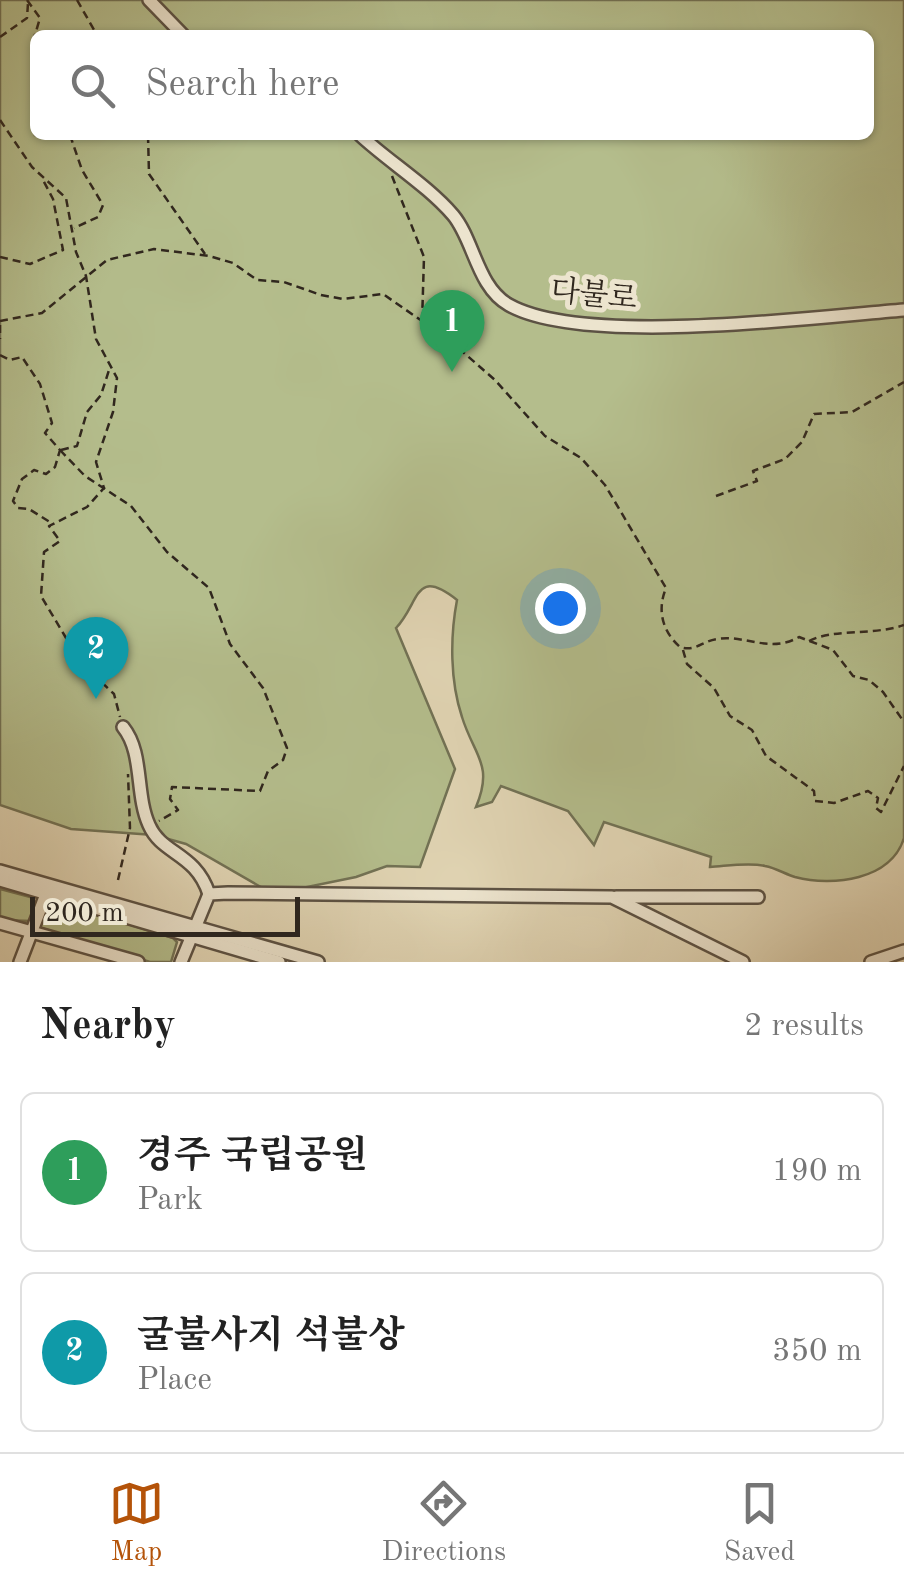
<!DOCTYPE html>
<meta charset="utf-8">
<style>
:root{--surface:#fff;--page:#f2f2f2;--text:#222;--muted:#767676;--line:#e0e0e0;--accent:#b45309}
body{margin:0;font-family:"Old Standard TT","Noto Serif KR",serif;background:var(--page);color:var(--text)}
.scale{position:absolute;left:30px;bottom:25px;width:270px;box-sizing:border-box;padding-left:10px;border:5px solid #30271e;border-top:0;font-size:28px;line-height:35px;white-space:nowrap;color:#30271e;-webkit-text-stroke:8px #ece4ce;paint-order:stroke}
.you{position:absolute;left:560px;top:608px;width:35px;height:35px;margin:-25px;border:8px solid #fff;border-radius:50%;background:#1a73e8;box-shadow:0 0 0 15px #1a73e833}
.badge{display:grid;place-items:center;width:65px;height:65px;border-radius:50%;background:var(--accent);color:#fff;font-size:32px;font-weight:700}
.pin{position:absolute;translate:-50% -82px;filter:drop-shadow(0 2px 5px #0008)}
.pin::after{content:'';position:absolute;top:52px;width:35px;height:30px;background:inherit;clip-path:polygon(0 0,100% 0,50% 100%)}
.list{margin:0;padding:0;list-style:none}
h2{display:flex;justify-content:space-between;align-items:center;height:130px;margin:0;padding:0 40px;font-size:42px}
h2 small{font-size:32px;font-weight:400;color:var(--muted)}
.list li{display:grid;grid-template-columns:65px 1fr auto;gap:30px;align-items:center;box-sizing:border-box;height:160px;margin:0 20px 20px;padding:0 20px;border:2px solid var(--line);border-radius:15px}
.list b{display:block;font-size:38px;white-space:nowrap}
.list p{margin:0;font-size:32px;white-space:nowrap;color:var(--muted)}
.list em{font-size:32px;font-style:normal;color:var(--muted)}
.icon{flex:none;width:55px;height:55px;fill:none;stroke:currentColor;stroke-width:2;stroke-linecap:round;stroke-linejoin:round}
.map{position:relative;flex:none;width:904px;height:962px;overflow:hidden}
.search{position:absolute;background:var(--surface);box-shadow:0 2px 8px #0004;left:30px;right:30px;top:30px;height:110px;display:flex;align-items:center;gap:25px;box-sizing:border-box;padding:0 35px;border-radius:15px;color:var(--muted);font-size:38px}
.sheet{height:490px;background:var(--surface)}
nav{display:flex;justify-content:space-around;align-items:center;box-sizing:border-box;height:140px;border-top:2px solid var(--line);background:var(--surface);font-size:28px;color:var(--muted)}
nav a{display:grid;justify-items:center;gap:5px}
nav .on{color:var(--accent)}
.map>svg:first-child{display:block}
.green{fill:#b4bd8c;stroke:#727255;stroke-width:2.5;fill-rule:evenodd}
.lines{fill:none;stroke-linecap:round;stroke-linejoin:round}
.minor-casing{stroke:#5c5244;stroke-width:16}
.path{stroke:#30271e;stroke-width:2.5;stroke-dasharray:8 5;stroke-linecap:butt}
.minor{stroke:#ece4ce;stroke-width:11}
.labels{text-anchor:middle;stroke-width:10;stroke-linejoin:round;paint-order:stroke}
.street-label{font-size:30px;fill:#30271e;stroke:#ece4ce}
</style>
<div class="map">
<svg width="904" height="962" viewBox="0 0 904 962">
<rect width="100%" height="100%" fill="#e1d5b4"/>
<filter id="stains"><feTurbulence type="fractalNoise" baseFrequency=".002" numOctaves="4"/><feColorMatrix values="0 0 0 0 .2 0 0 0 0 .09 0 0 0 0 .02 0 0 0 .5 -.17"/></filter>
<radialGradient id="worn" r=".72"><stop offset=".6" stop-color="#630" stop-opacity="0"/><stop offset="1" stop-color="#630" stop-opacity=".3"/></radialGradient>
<g class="green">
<path d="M0,0h904v838c-13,42 -71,49 -109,39 -10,-3 -19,-9 -30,-11 -16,-4 -38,0 -55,1l1,-10 -107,-35 -10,23 -26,-34 -67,-25 -9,16 -16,5c18,-43 -2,-51 -14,-90 -12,-36 -12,-80 -5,-117 -43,-34 -37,3 -61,28l59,141 -35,98 -33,-1 -31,11 -83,17 -87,-50 -32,-9 -83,-6 -71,-24zM35,35h834v100h-834z"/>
<path d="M0,889l34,9 -3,23 -31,-1z"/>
<path d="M50,900l123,38 4,4 -6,20h-21l-112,-35z"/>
</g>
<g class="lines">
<g class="minor-casing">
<g id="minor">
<path d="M149,0l34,35"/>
<path d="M360,135c29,27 67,50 93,80 21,25 24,72 56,90 75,42 305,12 395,5"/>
<path d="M123,727c21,26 12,67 26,98 13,30 46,27 60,69"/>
<path d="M0,871l318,91"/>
<path d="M0,880l279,82"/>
<path d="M616,897h142"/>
<path d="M0,923l138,39"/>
<path d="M20,962l28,-73"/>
<path d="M181,962l28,-68 19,-1 384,4 131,65"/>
<path d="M871,962l33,-11"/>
</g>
</g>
<g class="path">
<path d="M27,0l13,18 -8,27 3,32"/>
<path d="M77,0l20,35"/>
<path d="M0,37l27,-19 1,-15"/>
<path d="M0,120l32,47 34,31 10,54 10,24 10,63 21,39 -4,34 -17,50 8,26 -17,19 -38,19 11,15 -16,11 -3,44 40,67 33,31 6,23"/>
<path d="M70,135l12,35 21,35 -5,12 -24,11"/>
<path d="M148,135l1,39 56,80"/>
<path d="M392,176l32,81 -2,66"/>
<path d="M0,257l30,7 33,-14 -10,-51 -10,-19"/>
<path d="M0,321l42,-8 65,-53 47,-11 55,7 24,7 24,17 27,2 37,13 22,4 40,-5 65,45 47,41 50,56 36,22 24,27 61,103c-9,22 -4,43 14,59 16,5 22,-6 37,-8 27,-5 53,15 82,-2l34,13 20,26 16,4 14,12 21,30"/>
<path d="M0,325v14"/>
<path d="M0,355l10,5 12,-3 18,27 12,39 -7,10 15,17 -5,17 -9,7 -12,-4 -12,9 -9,22 5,7 11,1 24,15"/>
<path d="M60,450l25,26 46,30 36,46 42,36 21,56 33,44 24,60 -4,12 -15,11 -8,20 -88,-4 -2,12 8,11 -19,11"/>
<path d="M61,450l16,-4 10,-34 14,-17 8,-25"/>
<path d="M716,496l41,-15 -4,-10 32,-12 17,-17 12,-28 38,-2 52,-30"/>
<path d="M809,641c26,-13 63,-5 95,-16"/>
<path d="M683,650l4,14 27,24 16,28 22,14 14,26 48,35 1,10 19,2 34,-12 10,7 -2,10 5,4 23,-46"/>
<path d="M118,880l12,-52 -2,-54"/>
</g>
<use href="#minor" class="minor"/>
</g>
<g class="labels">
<g class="street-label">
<text transform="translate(594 294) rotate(6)" y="10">다불로</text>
</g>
</g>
<rect width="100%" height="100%" filter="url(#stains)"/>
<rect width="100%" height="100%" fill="url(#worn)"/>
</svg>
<div class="scale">200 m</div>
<div class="you"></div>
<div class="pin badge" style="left:452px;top:372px;background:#2e9e5b">1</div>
<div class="pin badge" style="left:96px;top:699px;background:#0f9aa8">2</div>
<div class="search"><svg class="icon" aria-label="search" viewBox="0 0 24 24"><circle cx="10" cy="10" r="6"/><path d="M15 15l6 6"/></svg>Search here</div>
</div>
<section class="sheet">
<h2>Nearby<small>2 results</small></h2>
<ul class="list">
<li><span class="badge" style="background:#2e9e5b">1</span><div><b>경주 국립공원</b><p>Park</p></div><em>190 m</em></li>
<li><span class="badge" style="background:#0f9aa8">2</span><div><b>굴불사지 석불상</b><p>Place</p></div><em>350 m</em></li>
</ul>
</section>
<nav>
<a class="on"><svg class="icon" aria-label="map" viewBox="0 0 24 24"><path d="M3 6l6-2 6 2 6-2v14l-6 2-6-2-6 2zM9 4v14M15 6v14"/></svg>Map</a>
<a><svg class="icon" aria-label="directions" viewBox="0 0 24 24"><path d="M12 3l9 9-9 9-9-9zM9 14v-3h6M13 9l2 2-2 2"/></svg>Directions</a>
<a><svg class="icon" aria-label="saved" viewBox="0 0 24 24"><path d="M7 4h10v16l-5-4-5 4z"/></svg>Saved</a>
</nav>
